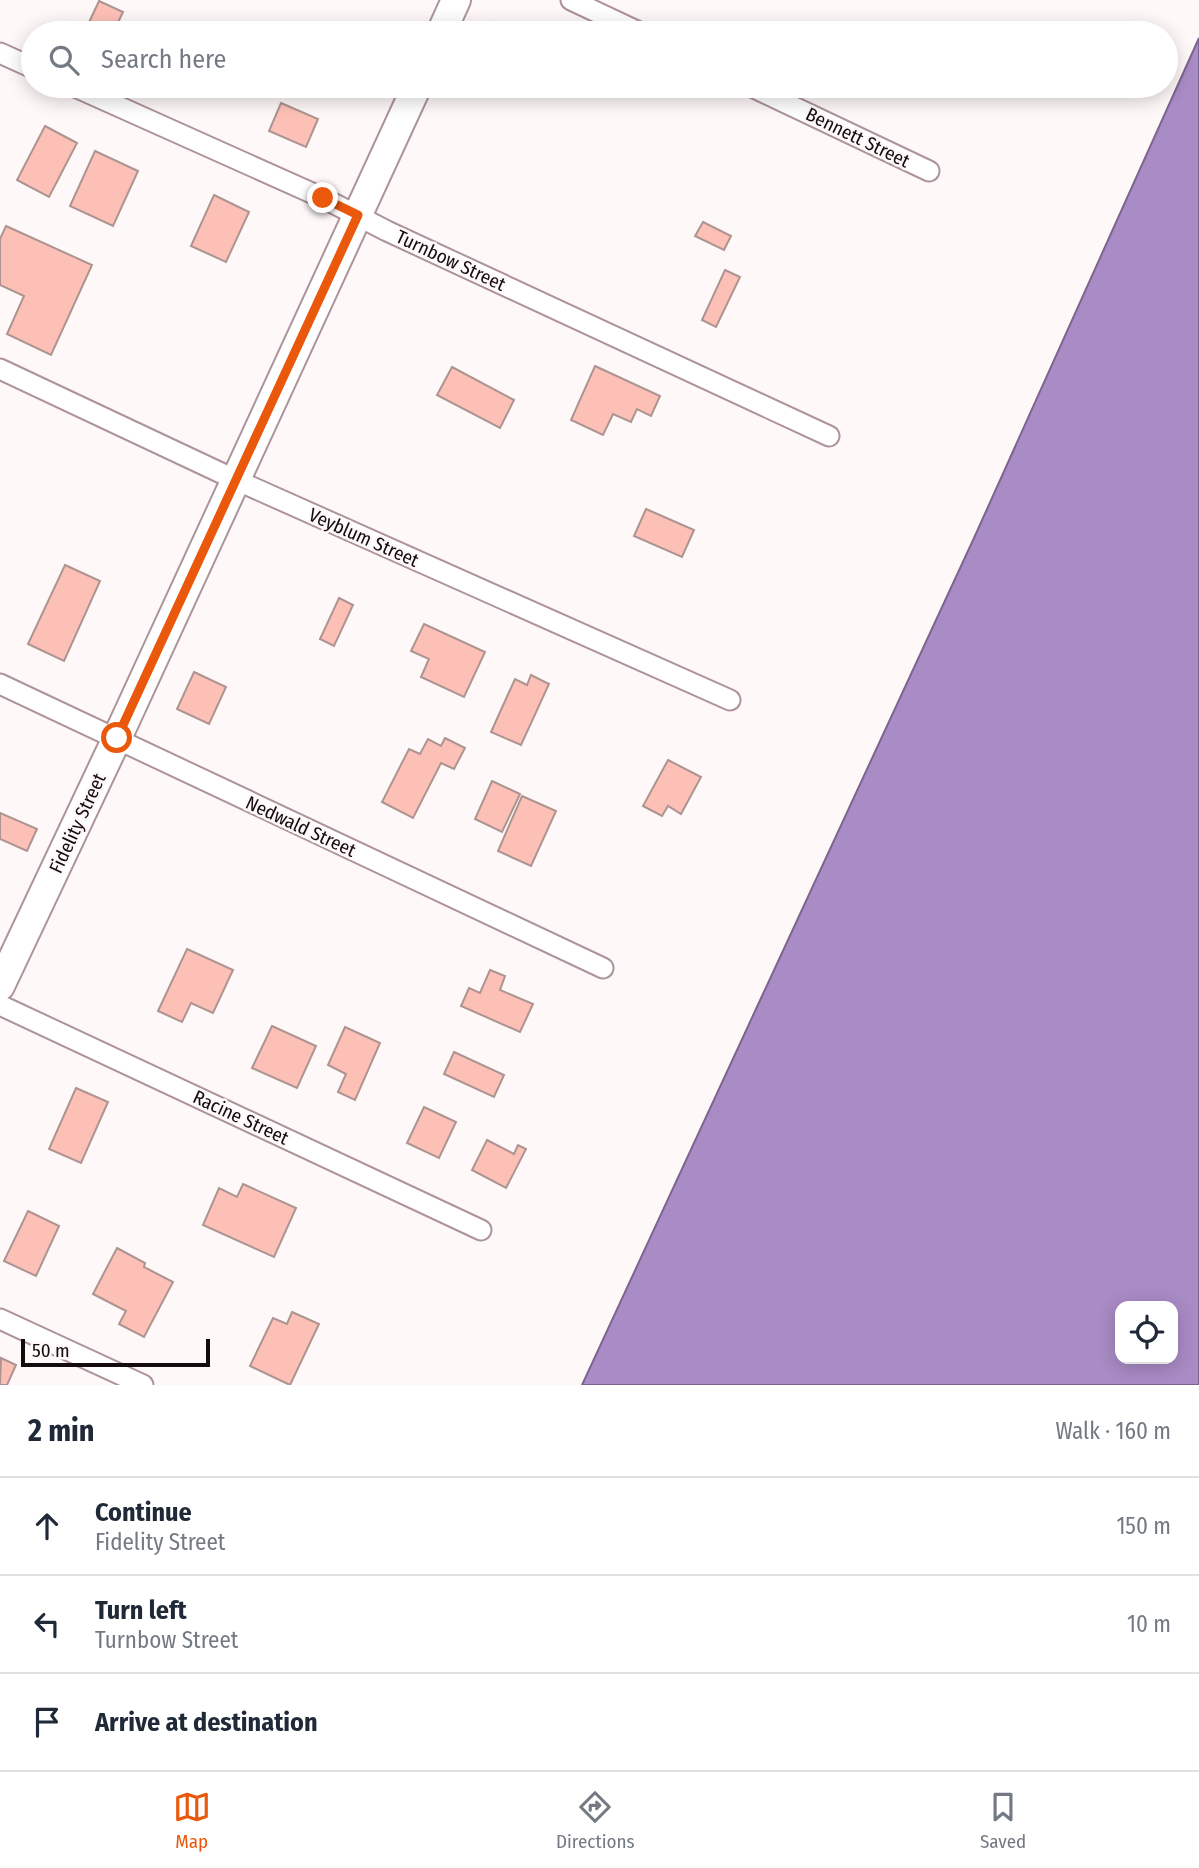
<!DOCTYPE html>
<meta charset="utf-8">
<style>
:root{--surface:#fff;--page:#f6f6f7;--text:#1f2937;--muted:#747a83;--line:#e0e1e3;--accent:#ea580c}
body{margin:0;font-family:"Fira Sans Condensed",sans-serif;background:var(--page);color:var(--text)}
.controls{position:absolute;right:21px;bottom:21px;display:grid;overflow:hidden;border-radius:14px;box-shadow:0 4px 18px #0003}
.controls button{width:63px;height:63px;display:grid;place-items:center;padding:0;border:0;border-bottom:2px solid var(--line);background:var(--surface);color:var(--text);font:35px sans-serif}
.scale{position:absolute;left:21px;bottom:18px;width:189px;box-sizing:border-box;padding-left:7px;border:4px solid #130b0d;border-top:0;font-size:19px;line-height:24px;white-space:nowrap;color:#130b0d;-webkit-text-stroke:5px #fef8f9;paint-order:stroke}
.stop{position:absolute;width:21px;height:21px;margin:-16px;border:5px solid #ea580c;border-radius:50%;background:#fff}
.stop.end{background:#ea580c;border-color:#fff;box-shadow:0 2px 7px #0008}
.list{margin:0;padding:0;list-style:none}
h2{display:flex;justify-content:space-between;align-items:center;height:91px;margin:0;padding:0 28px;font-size:30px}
h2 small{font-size:23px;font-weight:400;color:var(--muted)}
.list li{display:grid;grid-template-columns:46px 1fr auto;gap:21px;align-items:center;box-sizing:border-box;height:98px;padding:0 28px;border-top:2px solid var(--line)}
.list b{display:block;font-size:26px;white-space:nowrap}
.list p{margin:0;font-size:23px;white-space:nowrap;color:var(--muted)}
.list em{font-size:23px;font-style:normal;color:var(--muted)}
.icon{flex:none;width:38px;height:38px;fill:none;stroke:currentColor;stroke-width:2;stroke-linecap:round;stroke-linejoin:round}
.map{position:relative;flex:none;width:1199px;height:1385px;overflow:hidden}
.search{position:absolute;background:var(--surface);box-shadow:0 4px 18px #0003;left:21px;right:21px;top:21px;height:77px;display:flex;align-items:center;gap:18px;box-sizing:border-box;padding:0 24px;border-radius:38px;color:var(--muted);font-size:26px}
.sheet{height:385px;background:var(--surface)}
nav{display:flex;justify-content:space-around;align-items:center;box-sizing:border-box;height:98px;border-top:2px solid var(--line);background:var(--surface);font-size:19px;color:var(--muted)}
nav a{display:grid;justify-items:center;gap:4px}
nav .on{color:var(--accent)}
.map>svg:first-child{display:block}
.water{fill:#a98bc5;stroke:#7c658e;stroke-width:2;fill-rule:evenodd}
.building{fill:#fdc0b6;stroke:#ad9490;stroke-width:2}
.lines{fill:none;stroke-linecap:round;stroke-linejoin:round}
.minor-casing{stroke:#ad939a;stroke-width:23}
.secondary-casing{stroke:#ad939a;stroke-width:32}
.minor{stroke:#fff;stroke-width:19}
.secondary{stroke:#fff;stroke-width:28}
.route{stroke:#ea580c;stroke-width:9}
.labels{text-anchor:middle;stroke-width:5;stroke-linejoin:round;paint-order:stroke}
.street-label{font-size:19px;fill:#130b0d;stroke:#fef8f9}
</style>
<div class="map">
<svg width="1199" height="1385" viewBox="0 0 1199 1385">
<rect width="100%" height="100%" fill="#fef8f9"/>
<path class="water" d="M1199,38v1347h-617l392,-847zM1120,1306h53v53h-53z"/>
<g class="building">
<path d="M99,1l24,11 -10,21h-29z"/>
<path d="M489,22l24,11h-29z"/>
<path d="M281,103l37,16 -12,28 -37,-16z"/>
<path d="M45,126l32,17 -28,54 -32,-17z"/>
<path d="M95,151l43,20 -25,55 -43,-20z"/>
<path d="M214,195l35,17 -23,50 -35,-16z"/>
<path d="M703,222l28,14 -7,14 -29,-14z"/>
<path d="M6,226l86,39 -41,90 -44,-21 17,-38 -24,-11v-46z"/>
<path d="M725,270l15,7 -24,50 -14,-7z"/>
<path d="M595,366l65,30 -9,20 -14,-7 -6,13 -18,-8 -10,21 -32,-15z"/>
<path d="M452,367l62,33 -14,28 -63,-33z"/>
<path d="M646,509l48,21 -12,27 -48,-21z"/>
<path d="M65,565l35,16 -36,80 -36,-17z"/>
<path d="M339,598l14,7 -19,41 -14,-7z"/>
<path d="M424,624l61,28 -21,45 -43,-20 8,-18 -18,-8z"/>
<path d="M194,672l32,15 -17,37 -32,-15z"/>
<path d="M531,675l18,9 -28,61 -30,-13 24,-53 12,6z"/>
<path d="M445,738l20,10 -11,21 -13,-6 -28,55 -31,-16 27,-53 11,5 8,-15 13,7z"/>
<path d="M668,760l33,17 -20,37 -13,-8 -6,10 -19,-10z"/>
<path d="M492,781l28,13 -18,38 -27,-13z"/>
<path d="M522,796l34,15 -25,55 -33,-15z"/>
<path d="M0,813l37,16 -10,22 -27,-12z"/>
<path d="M187,949l46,21 -20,43 -22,-10 -9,19 -24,-11z"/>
<path d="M490,970l15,6 -5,14 33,14 -13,28 -59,-26 8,-18 11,5z"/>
<path d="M272,1026l44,20 -19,42 -45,-20z"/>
<path d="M345,1027l35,16 -25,57 -17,-8 8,-18 -18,-9z"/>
<path d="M454,1052l50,23 -10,22 -50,-23z"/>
<path d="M76,1088l32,14 -27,61 -32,-14z"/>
<path d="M424,1107l32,15 -17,36 -32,-15z"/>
<path d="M487,1140l27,14 4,-9 8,4 -20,39 -34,-18z"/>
<path d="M243,1184l53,24 -22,49 -71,-32 16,-37 18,9z"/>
<path d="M28,1211l31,15 -23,50 -32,-15z"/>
<path d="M117,1248l28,15 -1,4 29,15 -29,55 -25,-13 7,-13 -33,-17z"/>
<path d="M292,1312l27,12 -29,61 -40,-19 23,-48 14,6z"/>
<path d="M1,1358l15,7 -9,20h-7z"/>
</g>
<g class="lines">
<g class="minor-casing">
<g id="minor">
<path d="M571,0l70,33"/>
<path d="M0,53l33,15"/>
<path d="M73,86l250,112 64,33 442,205"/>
<path d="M750,86l179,85"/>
<path d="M0,369l236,111 494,220"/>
<path d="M0,684l603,284"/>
<path d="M0,1005l481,225"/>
<path d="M0,1319l143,66"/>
</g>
</g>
<g class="secondary-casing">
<g id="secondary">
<path d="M441,33l15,-33"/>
<path d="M0,986l117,-248 300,-652"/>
</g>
</g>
<use href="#minor" class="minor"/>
<use href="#secondary" class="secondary"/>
</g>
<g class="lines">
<path class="route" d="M117,738l241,-523 -35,-17"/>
</g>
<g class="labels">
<g class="street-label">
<text transform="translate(858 137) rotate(26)" y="7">Bennett Street</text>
<text transform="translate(451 260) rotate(25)" y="7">Turnbow Street</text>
<text transform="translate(364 537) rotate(24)" y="7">Veyblum Street</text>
<text transform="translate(77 823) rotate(-65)" y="7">Fidelity Street</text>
<text transform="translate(301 826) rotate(25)" y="7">Nedwald Street</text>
<text transform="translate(241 1117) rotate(25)" y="7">Racine Street</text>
</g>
</g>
</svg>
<div class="controls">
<button><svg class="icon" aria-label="locate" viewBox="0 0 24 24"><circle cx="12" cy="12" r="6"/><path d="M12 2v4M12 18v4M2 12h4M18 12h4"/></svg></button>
</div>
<div class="scale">50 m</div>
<div class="stop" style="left:117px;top:738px"></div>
<div class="stop end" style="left:323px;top:198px"></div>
<div class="search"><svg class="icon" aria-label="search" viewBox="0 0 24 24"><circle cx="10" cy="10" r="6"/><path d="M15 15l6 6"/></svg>Search here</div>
</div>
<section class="sheet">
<h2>2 min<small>Walk · 160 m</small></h2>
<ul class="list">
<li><svg class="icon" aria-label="ahead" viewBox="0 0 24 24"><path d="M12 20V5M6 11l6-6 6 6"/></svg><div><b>Continue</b><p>Fidelity Street</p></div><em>150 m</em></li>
<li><svg class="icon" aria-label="left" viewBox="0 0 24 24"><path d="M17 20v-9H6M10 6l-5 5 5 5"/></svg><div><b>Turn left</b><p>Turnbow Street</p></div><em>10 m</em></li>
<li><svg class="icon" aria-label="arrive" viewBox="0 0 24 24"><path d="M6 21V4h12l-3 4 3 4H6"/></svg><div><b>Arrive at destination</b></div></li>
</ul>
</section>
<nav>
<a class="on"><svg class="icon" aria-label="map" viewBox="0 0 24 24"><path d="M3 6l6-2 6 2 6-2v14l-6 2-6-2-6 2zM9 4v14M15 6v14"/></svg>Map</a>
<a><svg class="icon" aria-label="directions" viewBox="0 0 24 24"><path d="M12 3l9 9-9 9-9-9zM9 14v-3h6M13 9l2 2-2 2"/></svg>Directions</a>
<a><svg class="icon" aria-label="saved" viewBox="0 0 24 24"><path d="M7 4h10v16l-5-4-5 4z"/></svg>Saved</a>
</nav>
